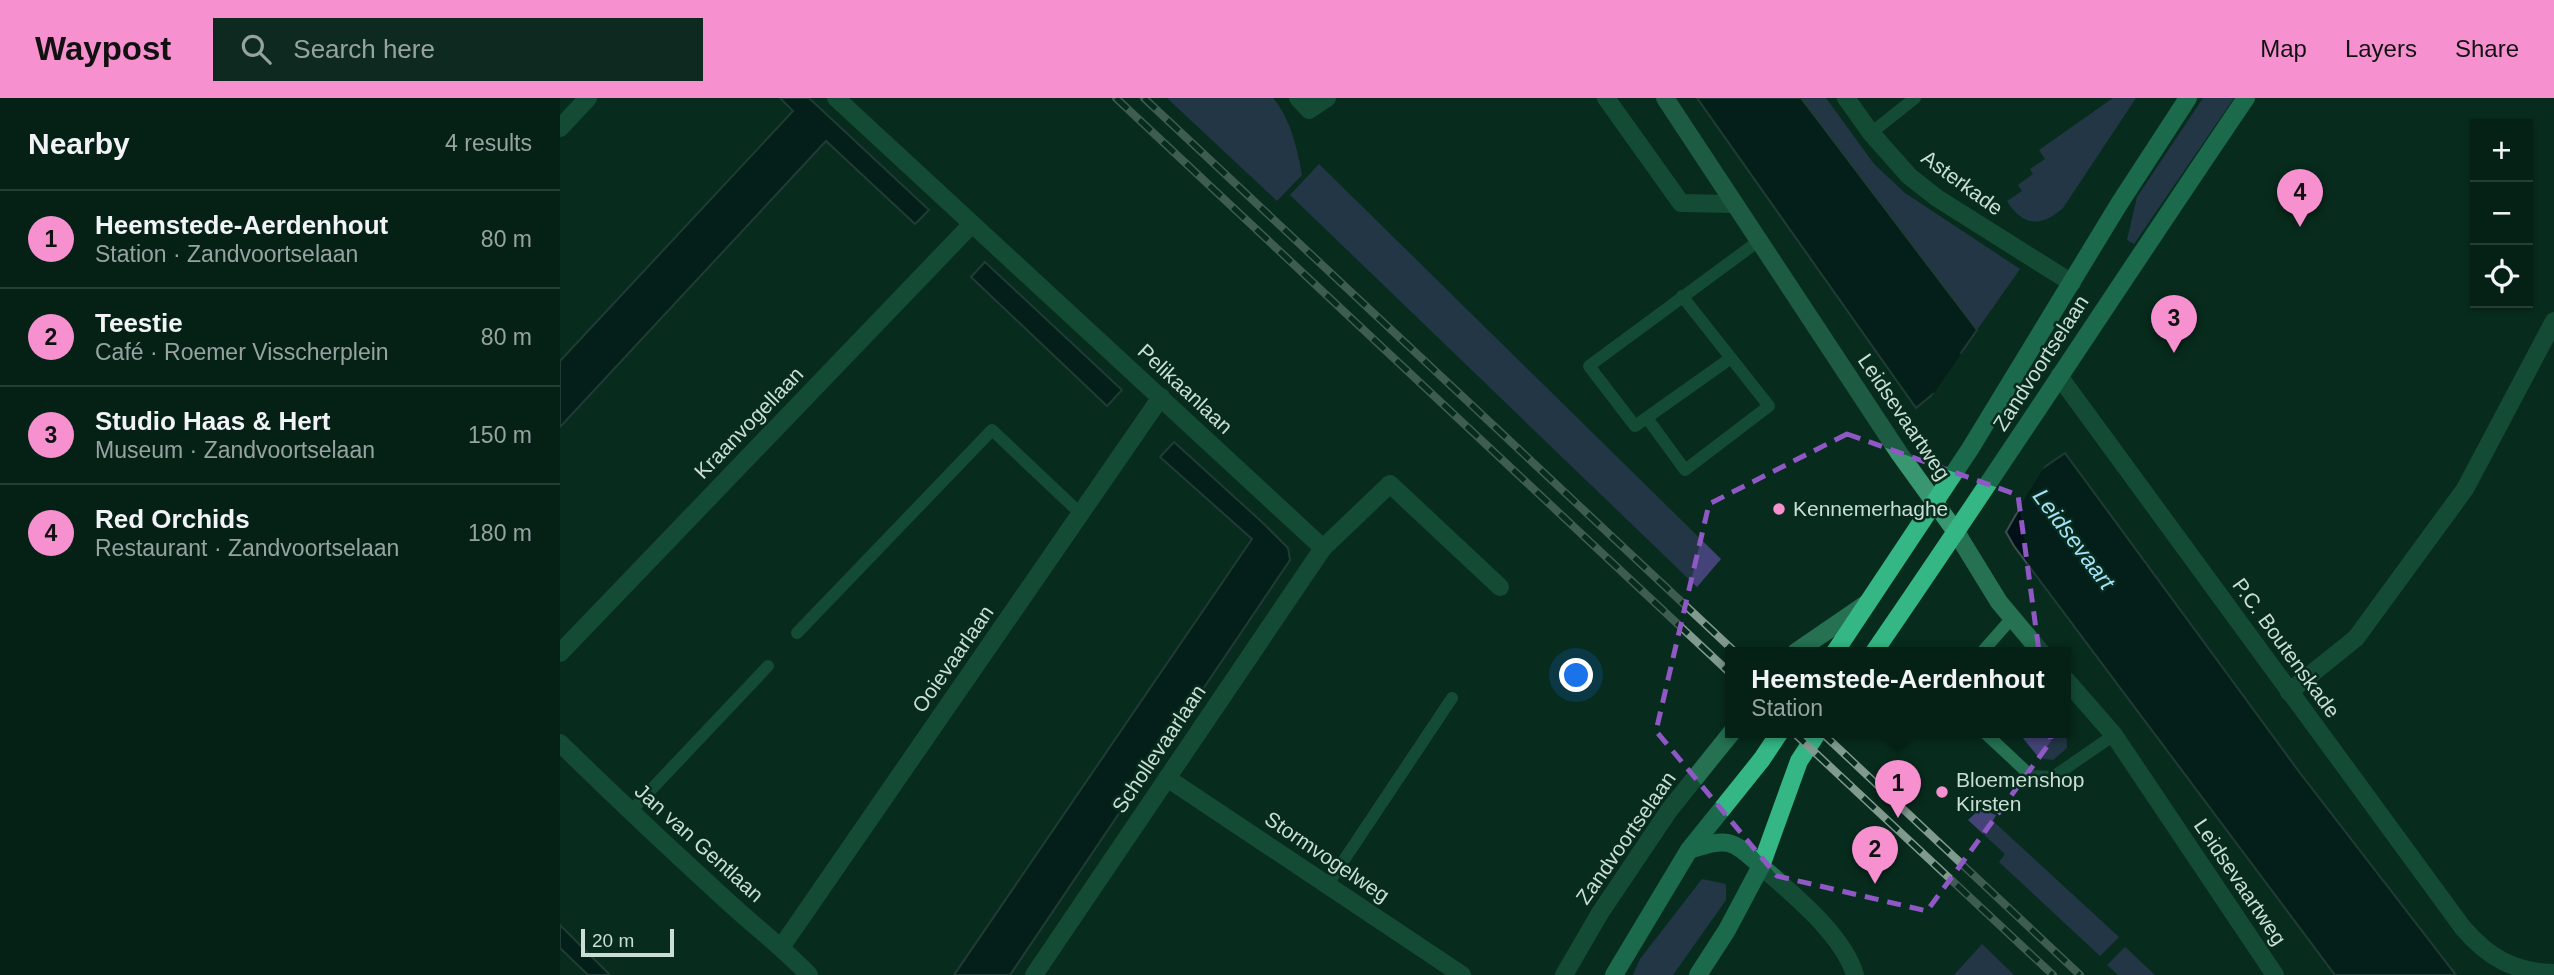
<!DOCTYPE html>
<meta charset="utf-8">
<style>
:root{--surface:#052116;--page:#0e291f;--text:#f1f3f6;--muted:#97a3a1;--line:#263e35;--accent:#f690cf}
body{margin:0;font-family:Helvetica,sans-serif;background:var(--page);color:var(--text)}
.controls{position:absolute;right:21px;top:21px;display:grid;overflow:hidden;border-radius:0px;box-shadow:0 2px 5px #0004}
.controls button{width:63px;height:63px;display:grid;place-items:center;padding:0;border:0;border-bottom:2px solid var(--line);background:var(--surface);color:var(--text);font:35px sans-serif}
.scale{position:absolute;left:21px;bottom:18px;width:93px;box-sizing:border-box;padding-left:7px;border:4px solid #caded3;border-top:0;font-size:19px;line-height:24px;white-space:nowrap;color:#caded3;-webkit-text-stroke:5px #072c1e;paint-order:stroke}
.you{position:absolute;left:1017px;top:578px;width:24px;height:24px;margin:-18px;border:5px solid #fff;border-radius:50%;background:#1a73e8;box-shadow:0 0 0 10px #1a73e833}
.badge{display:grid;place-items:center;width:46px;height:46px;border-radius:50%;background:var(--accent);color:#111;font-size:23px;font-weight:700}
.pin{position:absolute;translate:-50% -58px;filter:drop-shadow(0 2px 4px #0008)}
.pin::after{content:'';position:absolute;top:37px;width:24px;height:21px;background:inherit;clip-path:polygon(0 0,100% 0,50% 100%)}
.popup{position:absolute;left:1165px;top:549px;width:346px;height:91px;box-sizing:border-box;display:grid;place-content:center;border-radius:0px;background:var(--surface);filter:drop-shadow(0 2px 5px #0005);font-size:23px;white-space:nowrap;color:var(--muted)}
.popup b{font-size:26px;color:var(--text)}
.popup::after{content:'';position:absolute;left:50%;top:100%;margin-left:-14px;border:14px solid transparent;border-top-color:var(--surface)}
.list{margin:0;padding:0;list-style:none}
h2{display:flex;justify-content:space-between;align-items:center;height:91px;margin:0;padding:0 28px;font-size:30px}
h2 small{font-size:23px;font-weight:400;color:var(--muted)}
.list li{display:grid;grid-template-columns:46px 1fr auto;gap:21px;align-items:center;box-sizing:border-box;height:98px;padding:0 28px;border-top:2px solid var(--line)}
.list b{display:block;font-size:26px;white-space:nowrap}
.list p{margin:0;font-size:23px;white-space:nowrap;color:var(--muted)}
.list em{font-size:23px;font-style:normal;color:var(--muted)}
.icon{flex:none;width:38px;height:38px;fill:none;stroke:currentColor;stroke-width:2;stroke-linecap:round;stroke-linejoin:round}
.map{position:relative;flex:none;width:1994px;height:877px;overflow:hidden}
header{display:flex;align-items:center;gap:42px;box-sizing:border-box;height:98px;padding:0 35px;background:var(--accent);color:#111}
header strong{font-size:33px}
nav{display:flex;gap:38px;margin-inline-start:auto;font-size:24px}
.search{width:490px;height:63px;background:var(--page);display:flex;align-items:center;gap:18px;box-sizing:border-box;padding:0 24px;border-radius:0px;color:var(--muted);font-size:26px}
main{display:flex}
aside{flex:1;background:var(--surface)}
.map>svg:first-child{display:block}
.green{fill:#444377}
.water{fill:#011016;stroke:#3d4e4f;stroke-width:2}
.pier{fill:#072c1e}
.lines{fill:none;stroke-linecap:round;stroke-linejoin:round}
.service{stroke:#257152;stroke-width:12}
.minor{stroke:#257152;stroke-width:18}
.tertiary{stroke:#257152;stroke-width:18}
.secondary{stroke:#389770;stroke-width:18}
.primary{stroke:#34b685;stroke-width:18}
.rail-casing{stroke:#809a8e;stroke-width:8}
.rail{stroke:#072c1e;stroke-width:5;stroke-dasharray:16;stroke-linecap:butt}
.marked{fill:none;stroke:#8f58c4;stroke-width:5;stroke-dasharray:14 9;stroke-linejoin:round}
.poi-dot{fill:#f690cf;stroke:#072c1e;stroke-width:2.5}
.labels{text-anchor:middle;stroke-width:5;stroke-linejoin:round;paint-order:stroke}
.street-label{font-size:21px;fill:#caded3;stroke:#072c1e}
.poi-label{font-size:21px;fill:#caded3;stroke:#072c1e;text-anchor:start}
.water-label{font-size:23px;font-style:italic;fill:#a6e1f7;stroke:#072c1e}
</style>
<header>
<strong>Waypost</strong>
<div class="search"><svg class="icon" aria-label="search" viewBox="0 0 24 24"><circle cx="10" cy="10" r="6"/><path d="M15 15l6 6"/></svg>Search here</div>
<nav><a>Map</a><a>Layers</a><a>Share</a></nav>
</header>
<main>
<aside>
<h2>Nearby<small>4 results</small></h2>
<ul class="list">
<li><span class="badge">1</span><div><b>Heemstede-Aerdenhout</b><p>Station · Zandvoortselaan</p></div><em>80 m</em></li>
<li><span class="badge">2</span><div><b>Teestie</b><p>Café · Roemer Visscherplein</p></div><em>80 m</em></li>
<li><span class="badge">3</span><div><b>Studio Haas &amp; Hert</b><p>Museum · Zandvoortselaan</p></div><em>150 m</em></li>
<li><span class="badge">4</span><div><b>Red Orchids</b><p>Restaurant · Zandvoortselaan</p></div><em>180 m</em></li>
</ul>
</aside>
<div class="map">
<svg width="1994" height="877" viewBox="0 0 1994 877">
<rect width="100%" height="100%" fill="#072c1e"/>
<g class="green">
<path d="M607,0h106c18,21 24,51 29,77l-25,26z"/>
<path d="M1241,0h25l48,66 31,29 115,76 -43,61z"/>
<path d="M1553,0h23l-73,110c-21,19 -40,19 -56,-7l15,-10 -4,-6 15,-11 -3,-5 15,-10 -6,-9z"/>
<path d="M1643,0h31l-100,146 -7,-4 10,-43z"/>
<path d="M759,66l402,395 -24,28 -407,-392z"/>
<path d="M1506,630l1,20 -14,12 -14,-2 -21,-26h48z"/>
<path d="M1420,711l16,6 -3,6 126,116 -19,19 -101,-94 6,-8 -37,-34z"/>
<path d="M1142,781l24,5v16l-53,75h-40l7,-16z"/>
<path d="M1422,846l32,31h-60z"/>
<path d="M1565,849l30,28h-37l-11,-10z"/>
</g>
<g class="water">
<path d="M220,0h29l120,112 -14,14 -89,-83 -266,286v-66l233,-250z"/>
<path d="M1137,0h104l176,232 -16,23 82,115 22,-15 235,320 156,202h-121l-321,-429 -8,-14 12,-21 -85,-117 -17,14z"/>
<path d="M425,164l137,128 -15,16 -136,-129z"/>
<path d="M614,344l89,81 25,25 2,12 -280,415h-56l298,-436 -92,-82z"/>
<path d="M0,827l50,50h-22l-28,-27z"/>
</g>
<path class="pier" d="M1404,252l82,114 -30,49 -84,-117z"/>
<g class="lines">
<g class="service">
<path d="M1311,35l44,-35"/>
<path d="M1122,198l49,62 -96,68 -46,-60 171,-126"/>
<path d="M1087,320l38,52 84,-64 -38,-48"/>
<path d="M237,535l195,-203 89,84"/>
<path d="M1422,554l30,-34"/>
<path d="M1424,634l47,44 22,1 61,-42"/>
<path d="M70,714l138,-146"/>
<path d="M768,786l124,-186"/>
</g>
<g class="minor">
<path d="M276,0l487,450"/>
<path d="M738,0l11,12 18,-12"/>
<path d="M1046,0l75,105 53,1"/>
<path d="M1286,0l25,35 38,43 28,22 135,85"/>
<path d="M0,30l28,-30"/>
<path d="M1499,278l404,552c26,30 51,44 91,45"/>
<path d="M1236,554l70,-48"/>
<path d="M0,555l411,-428"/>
<path d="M1729,594l67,-54 109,-149 89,-168"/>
<path d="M0,645c54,53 109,105 165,156 28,26 57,48 84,76"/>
<path d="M607,680l295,197"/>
<path d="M1201,768c31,28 82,68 94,109"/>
<path d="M222,848l379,-549"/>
<path d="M474,877l289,-427 67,-64 110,103"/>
<path d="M1004,877l36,-62 70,-104 62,-77"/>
</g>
<g class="tertiary">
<path d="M1396,434l43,70 42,50"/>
<path d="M1506,582l48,55 161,240"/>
</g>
<path class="secondary" d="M1105,0l234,355 57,79"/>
<g class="primary">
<path d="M1275,554l135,-203 149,-245 69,-106"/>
<path d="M1314,554c126,-183 247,-370 372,-554"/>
<path d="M1129,752c39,-12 41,-12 72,16"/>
<path d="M1054,877l75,-125 73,-91 18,-27"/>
<path d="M1138,877l29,-45 34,-64 38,-105 19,-29"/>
</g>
<g class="rail-casing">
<g id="rail">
<path d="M556,0l614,575"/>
<path d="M584,0l591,554"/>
<path d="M1233,634l260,243"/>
<path d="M1261,634l259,243"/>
</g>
</g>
<use href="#rail" class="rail"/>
</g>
<path d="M0 0H1994V877H0ZM1287,336l171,61 33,246 -124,170 -150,-35 -121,-145 53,-227z" fill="#072c1e" fill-opacity=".55" fill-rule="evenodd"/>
<path class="marked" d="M1287,336l171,61 33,246 -124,170 -150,-35 -121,-145 53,-227z"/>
<g class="poi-dot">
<circle cx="1219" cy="411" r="7"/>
<circle cx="1382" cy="694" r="7"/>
</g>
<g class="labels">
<g class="street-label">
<text transform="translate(1402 85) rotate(36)" y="7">Asterkade</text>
<text transform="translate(1481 265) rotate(-57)" y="7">Zandvoortselaan</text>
<text transform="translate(625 291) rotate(43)" y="7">Pelikaanlaan</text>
<text transform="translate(1344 319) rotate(56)" y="7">Leidsevaartweg</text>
<text transform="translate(189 325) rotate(-46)" y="7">Kraanvogellaan</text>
<text transform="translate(1726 550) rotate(54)" y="7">P.C. Boutenskade</text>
<text transform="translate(393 561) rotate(-55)" y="7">Ooievaarlaan</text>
<text transform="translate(599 651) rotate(-56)" y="7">Schollevaarlaan</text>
<text transform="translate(1066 740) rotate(-55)" y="7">Zandvoortselaan</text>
<text transform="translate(139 745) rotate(42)" y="7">Jan van Gentlaan</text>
<text transform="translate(767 759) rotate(34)" y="7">Stormvogelweg</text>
<text transform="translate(1680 784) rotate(56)" y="7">Leidsevaartweg</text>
</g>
<g class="poi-label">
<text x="1233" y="418">Kennemerhaghe</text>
<text x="1396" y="689">Bloemenshop<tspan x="1396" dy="24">Kirsten</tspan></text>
</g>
<g class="water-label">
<text transform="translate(1514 441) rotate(53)" y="8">Leidsevaart</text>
</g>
</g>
</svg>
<div class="controls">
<button>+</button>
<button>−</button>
<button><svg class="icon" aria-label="locate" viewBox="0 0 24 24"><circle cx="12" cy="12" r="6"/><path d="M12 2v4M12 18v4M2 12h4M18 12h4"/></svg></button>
</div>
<div class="scale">20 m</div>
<div class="you"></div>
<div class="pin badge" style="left:1338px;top:720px">1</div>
<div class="popup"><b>Heemstede-Aerdenhout</b>Station</div>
<div class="pin badge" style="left:1315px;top:786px">2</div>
<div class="pin badge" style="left:1614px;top:255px">3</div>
<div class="pin badge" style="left:1740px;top:129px">4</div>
</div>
</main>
